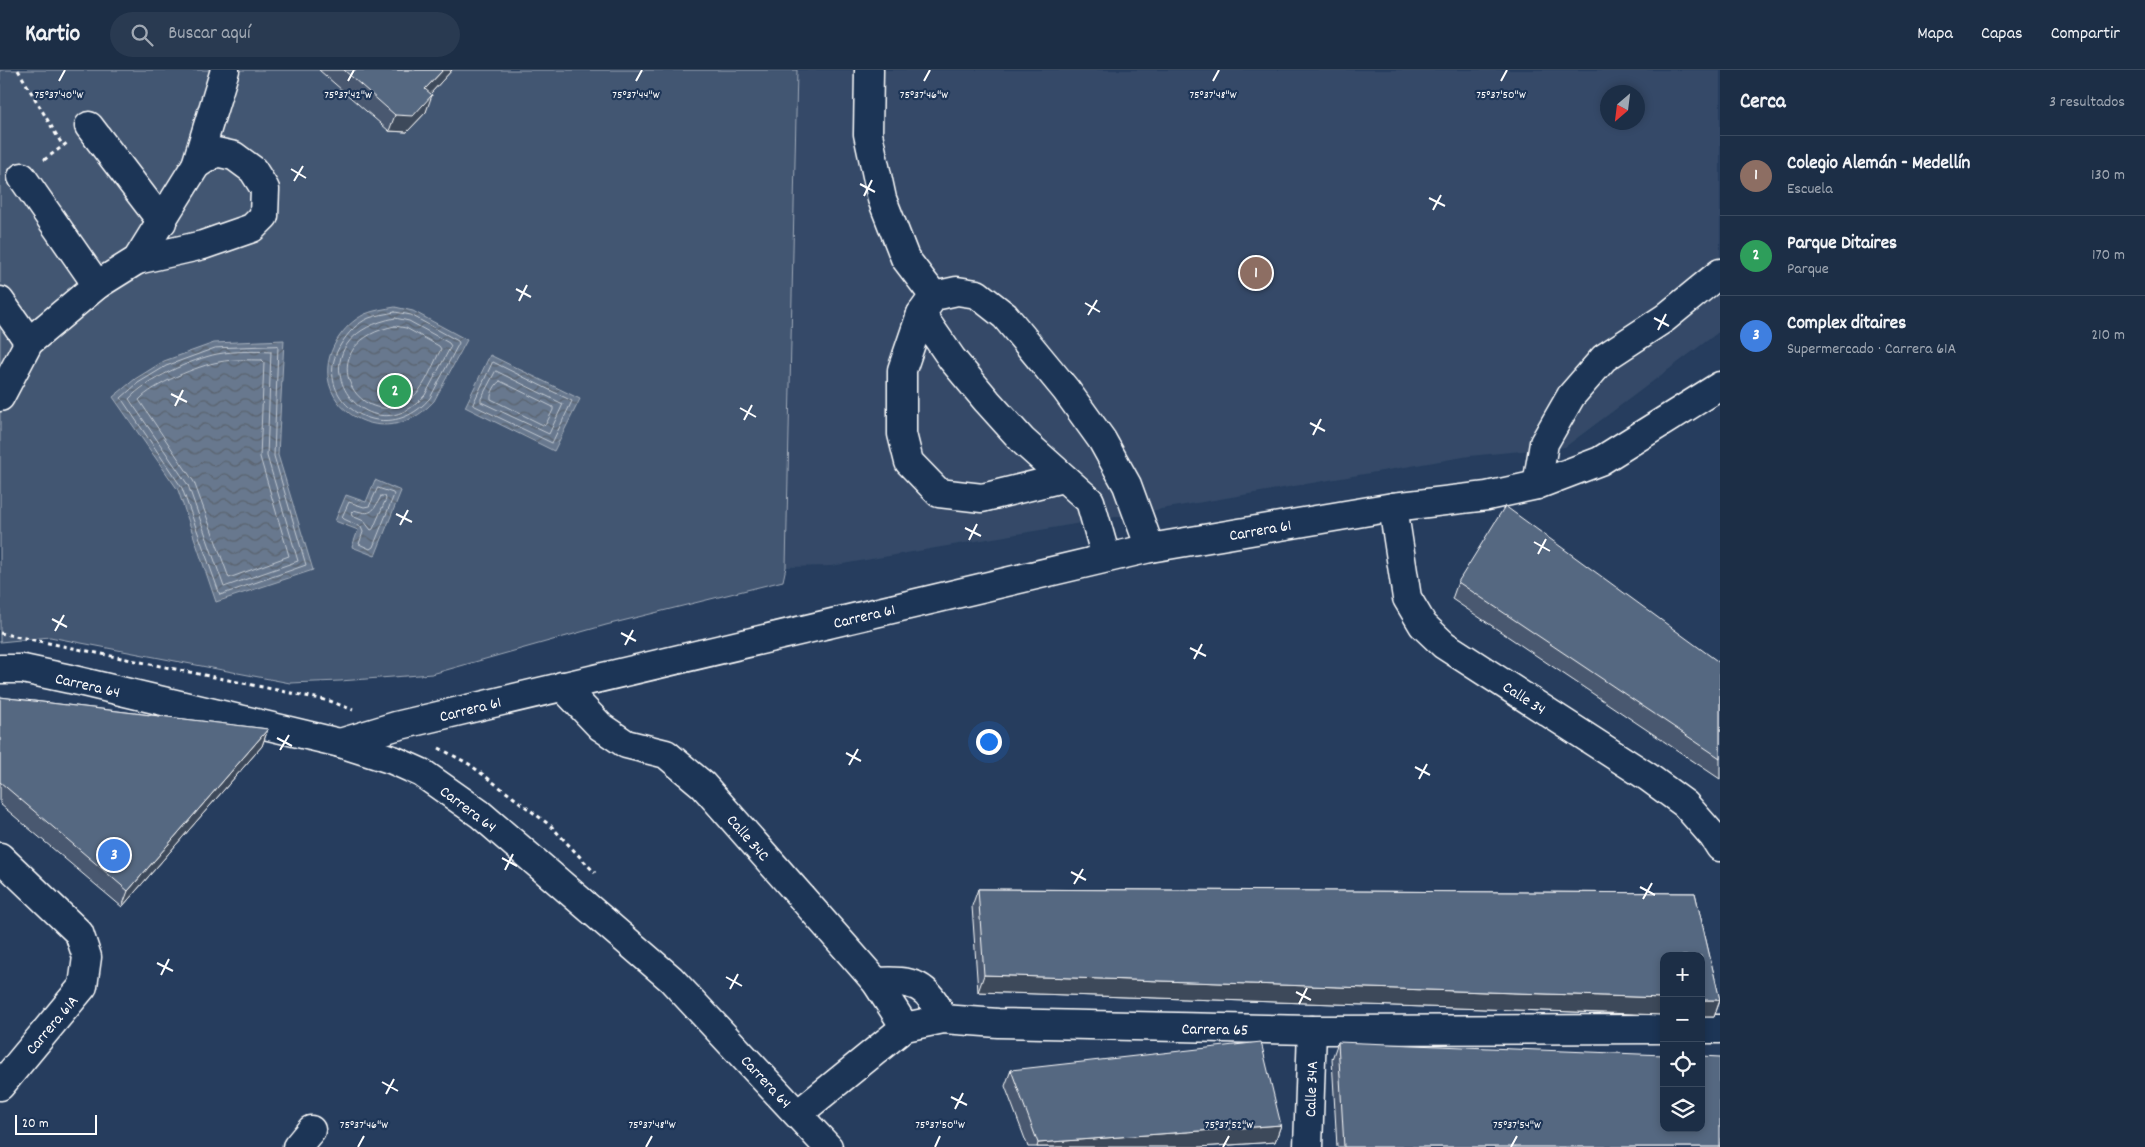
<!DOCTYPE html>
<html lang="es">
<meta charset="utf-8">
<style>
:root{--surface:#1c2e46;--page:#293a51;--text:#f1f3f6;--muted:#a0a8b3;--line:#3a4a5f;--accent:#ff9aa2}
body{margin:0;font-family:Dekko,sans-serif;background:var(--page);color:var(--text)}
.controls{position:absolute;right:15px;bottom:15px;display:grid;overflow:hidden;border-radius:10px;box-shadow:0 2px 8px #0003}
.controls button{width:45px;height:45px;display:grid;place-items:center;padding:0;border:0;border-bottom:1px solid var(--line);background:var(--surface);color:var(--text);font:25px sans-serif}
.compass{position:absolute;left:1600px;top:15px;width:45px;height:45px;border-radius:50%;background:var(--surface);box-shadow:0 2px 8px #0003;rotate:208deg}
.scale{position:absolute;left:15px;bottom:12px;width:82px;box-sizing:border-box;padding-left:5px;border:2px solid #fff;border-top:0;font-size:14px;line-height:18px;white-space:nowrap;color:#fff;-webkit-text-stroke:4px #1d3557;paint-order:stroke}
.you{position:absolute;left:988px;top:671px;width:18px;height:18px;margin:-12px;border:4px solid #fff;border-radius:50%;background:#1a73e8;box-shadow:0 0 0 8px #1a73e833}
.badge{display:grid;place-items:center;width:32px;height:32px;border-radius:50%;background:var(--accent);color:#fff;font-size:16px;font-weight:700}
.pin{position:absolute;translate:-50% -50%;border:2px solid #fff;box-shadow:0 1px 5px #0006}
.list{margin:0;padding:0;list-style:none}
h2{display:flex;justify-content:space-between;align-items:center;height:65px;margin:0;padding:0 20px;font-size:21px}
h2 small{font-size:16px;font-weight:400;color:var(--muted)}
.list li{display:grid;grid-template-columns:32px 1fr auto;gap:15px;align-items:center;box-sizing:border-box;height:80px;padding:0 20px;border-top:1px solid var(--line)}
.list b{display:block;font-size:19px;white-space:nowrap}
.list p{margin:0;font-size:16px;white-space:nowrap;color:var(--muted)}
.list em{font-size:16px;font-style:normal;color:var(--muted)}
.icon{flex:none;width:28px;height:28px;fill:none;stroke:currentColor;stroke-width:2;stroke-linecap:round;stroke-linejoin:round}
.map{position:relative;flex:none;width:1720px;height:1077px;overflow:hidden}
header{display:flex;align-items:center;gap:30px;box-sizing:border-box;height:70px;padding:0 25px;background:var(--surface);border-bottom:1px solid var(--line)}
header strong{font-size:24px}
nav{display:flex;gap:28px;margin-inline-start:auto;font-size:18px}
.search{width:350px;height:45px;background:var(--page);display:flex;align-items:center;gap:12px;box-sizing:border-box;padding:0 18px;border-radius:28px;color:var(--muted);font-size:19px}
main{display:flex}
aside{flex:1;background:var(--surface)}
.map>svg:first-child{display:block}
.built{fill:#344a68;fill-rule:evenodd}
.park{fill:#425672;stroke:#a0aab8}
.water{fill:url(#water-waves);stroke:#a4aebb}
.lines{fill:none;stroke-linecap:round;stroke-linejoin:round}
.shore{stroke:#c2c9d2;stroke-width:1}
.minor-casing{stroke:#fff;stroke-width:31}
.path{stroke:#fff;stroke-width:3;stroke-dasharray:4 4;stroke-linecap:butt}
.minor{stroke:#1d3557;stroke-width:28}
.wall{fill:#49596f;stroke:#fff}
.shaded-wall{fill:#3c485a;stroke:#fff}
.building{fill:#556781;stroke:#fff}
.ticks{fill:none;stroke:#fff;stroke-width:2}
.labels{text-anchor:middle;stroke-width:4.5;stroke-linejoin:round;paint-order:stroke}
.street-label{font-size:16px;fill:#fff;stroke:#1d3557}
.ticks-label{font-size:12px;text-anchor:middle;fill:#fff;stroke:#1d3557;stroke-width:4.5;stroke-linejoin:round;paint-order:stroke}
</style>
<header>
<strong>Kartio</strong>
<div class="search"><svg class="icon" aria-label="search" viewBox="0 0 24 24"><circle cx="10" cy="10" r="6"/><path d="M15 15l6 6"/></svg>Buscar aquí</div>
<nav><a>Mapa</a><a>Capas</a><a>Compartir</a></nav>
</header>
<main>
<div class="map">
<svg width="1720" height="1077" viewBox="0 0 1720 1077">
<defs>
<pattern id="water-waves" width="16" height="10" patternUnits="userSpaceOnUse" patternTransform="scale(1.25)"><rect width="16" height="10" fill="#67788e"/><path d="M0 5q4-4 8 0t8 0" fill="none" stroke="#5a626d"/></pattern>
</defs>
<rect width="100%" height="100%" fill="#263d5e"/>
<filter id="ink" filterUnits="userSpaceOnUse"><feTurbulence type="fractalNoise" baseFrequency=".02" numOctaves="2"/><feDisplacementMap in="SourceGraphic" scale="10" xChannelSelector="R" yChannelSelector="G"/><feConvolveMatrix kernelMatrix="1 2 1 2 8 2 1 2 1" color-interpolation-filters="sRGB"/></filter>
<g filter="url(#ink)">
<path class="built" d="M797,0h923v261l-155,116 -96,9 -638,110 -45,1zM1608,22h30v30h-30z"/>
<path class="park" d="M0,0h797l-11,497 -3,14 -177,44 -174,49 -92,7 -50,2 -240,-46 -50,5z"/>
<g class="water">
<path d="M395,237l18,4 54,29 -33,61c-52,58 -134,0 -97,-61 7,-11 16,-20 28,-26 9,-4 20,-5 30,-7z"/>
<path d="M284,270l-6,115 35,115 -97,32 -38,-112 -65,-93 22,-18 29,-18 50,-18z"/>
<path d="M490,285l90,44 -26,52 -89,-44z"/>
<path d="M375,410l26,11 -26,65 -23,-9 6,-17 -23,-9 11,-26 20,7z"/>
</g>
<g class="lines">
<g class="shore">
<path d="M395,242l16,3 47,26 1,2 -29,55c-46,54 -123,1 -89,-54 7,-11 16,-21 28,-26 8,-3 17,-4 26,-6z"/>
<path d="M395,248l14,3 40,22 2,3 -26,49c-60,69 -142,-55 -30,-77z"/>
<path d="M395,256l11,2 33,18 2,3c-8,15 -15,36 -27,47 -51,46 -111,-52 -19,-70z"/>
<path d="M278,276l-4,110 32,109 -86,30 -38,-107 -61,-90 17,-15 28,-17 49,-18z"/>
<path d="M271,282l-4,104 31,105 -74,26 -36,-102 -59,-86c16,-19 64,-40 88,-45 17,-3 37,-3 54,-2z"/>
<path d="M262,290l2,2 -4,95 29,99 -60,22 -35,-96 -55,-82c13,-15 60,-35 80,-38 14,-3 29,-2 43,-2z"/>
<path d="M493,292l79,39 -20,42 -79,-38z"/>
<path d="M496,301l67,33 -14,30 -68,-32v-3z"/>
<path d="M500,311l53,26v3l-7,14 -3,1 -52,-26c-1,-5 5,-16 9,-18z"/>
<path d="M378,418l15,5 1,2 -21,52 -3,2 -11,-5 4,-12 -2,-5 -17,-8 -2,-2 7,-15 15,5 5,-1z"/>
<path d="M381,426h4l1,3 -13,30 -2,1 -7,-9 -12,-5 -1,-3 3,-3c18,6 19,2 27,-14z"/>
</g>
<g class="minor-casing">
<g id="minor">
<path d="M869,0l-1,64 14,65 23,59 29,38"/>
<path d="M89,56l73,96"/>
<path d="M22,107l75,108"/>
<path d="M137,190l66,-15 49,-17 12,-12 1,-27 -12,-19 -19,-14 -18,-4 -20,13"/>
<path d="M0,231l29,41"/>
<path d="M921,244l31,45 35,42 36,40 67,60 16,56"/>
<path d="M0,327l29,-55 68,-57 40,-25 59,-95 29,-95"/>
<path d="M1063,408l-81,20 -43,-5 -30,-31 -7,-28v-64l19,-56 13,-18 23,-5 20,3 28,22 61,74 36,50 25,45 23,63"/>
<path d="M1537,415l7,-42 27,-47 33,-38 61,-40 55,-45"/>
<path d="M1393,437l14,91 16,27 21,20 204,132 37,27 28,32 7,11"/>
<path d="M0,599h23l47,10 270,64 53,17 29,13 58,41 191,165 157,168"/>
<path d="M562,616l39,41 25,17 40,10 37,31 173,197 29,45"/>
<path d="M340,673l56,-17 754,-178 243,-41 94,-11 50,-11 63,-24 120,-75"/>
<path d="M0,787l79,76 8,24 -4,29 -83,100"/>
<path d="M876,912c38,-2 52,2 67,37"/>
<path d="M1701,959h19"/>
<path d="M798,1044l107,-87 38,-8 55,4 314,7 352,-1"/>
<path d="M297,1077l14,-17"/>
<path d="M1308,1077l4,-117"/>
</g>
</g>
<g class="path">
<path d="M18,0l45,76"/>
<path d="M44,90l23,-17"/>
<path d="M0,563l330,68 23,9"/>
<path d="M439,678l30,16 82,62 44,47"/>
</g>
<use href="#minor" class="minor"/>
</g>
<g class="wall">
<path d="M319,0h133l-22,24 -4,18 -19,20 -18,-1z"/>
<path d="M1458,512l262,81v116l-268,-180z"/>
<path d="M0,627l268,32 -6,17 -140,161 -122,-103z"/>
<path d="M978,819l717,4 25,108 -6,16h-13v-61h-37v59l-686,-23 -6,-86z"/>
<path d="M1338,972l382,105h-383l-5,-88z"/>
<path d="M1011,1000l270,55 -6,17 -76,5h-171l-23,-61z"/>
</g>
<g class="shaded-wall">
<path d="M443,0h9l-33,36 6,-17z"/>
<path d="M432,25l-6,17 -19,20 -18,-1 6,-16z"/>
<path d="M268,659l-6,17 -140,161 6,-16z"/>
<path d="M984,905l680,23v17l-686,-23z"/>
<path d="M1701,930h19l-6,17h-13z"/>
<path d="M1281,1055l-6,17 -76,5h-162l1,-4z"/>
</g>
<g class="building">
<path d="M344,0h99l-18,19 7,6 -19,21 -18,-1z"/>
<path d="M1505,436l215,157v95l-262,-176z"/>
<path d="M0,627l268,32 -140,162 -128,-109z"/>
<path d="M978,819l717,4 25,107h-19v-44h-37v42l-680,-23z"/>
<path d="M1261,972l20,83 -243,18 -27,-73z"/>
<path d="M1338,972l326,13v73h37v-72l19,1v90h-376z"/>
</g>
</g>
<path class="ticks" d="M59,11l6,-11M348,11l6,-11M636,11l6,-11M924,11l6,-11M1213,11l6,-11M1501,11l6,-11M291,99l15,9M294,111l9,-15M860,114l15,8M864,126l8,-16M1429,128l16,8M1433,140l8,-15M516,219l15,8M519,231l8,-16M1085,233l15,9M1088,245l9,-15M1654,248l15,8M1658,260l8,-16M171,324l16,8M175,336l8,-16M740,338l16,9M744,350l8,-15M1310,353l15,8M1313,365l8,-16M396,444l16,8M400,455l8,-15M965,458l16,8M969,470l8,-16M1534,472l16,9M1538,484l8,-15M52,549l15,8M55,561l9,-16M621,563l15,8M625,575l8,-15M1190,578l16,8M1194,589l8,-15M277,668l15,8M280,680l9,-15M846,683l15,8M849,695l9,-16M1415,697l15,8M1419,709l8,-15M502,788l15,8M505,800l8,-16M1071,802l15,8M1074,814l9,-15M1640,817l15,8M1643,829l9,-16M157,893l16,8M161,905l8,-16M726,907l16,9M730,919l8,-15M1296,922l15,8M1299,934l8,-16M382,1012l16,9M386,1024l8,-15M951,1027l16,8M955,1039l8,-16M358,1077l6,-11M646,1077l6,-11M935,1077l5,-11M1223,1077l6,-11M1511,1077l6,-11"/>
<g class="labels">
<g class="street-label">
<text transform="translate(1260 459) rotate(-10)" y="6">Carrera 61</text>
<text transform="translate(864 545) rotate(-13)" y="6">Carrera 61</text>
<text transform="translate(88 614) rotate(13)" y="6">Carrera 64</text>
<text transform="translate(1525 627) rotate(33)" y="6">Calle 34</text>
<text transform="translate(470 638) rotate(-14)" y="6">Carrera 61</text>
<text transform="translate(469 738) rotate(37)" y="6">Carrera 64</text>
<text transform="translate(749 767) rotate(49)" y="6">Calle 34C</text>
<text transform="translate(51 954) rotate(-50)" y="6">Carrera 61A</text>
<text transform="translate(1215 958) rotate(1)" y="6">Carrera 65</text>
<text transform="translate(767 1011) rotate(47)" y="6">Carrera 64</text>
<text transform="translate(1310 1019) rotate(-88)" y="6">Calle 34A</text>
</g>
</g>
<g class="ticks-label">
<text x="59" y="28">75°37'40"W</text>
<text x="348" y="28">75°37'42"W</text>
<text x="636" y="28">75°37'44"W</text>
<text x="924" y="28">75°37'46"W</text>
<text x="1213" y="28">75°37'48"W</text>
<text x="1501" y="28">75°37'50"W</text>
<text x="364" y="1058">75°37'46"W</text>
<text x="652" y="1058">75°37'48"W</text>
<text x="940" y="1058">75°37'50"W</text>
<text x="1229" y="1058">75°37'52"W</text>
<text x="1517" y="1058">75°37'54"W</text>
</g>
</svg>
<div class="controls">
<button>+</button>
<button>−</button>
<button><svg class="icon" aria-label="locate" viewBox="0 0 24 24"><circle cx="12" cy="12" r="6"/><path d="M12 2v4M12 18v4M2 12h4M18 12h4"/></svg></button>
<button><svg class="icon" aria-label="layers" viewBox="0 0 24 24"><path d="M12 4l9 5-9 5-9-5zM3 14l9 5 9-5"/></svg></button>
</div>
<svg class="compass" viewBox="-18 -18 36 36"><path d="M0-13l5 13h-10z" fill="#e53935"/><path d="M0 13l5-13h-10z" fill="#a0a8b3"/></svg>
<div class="scale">20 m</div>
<div class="you"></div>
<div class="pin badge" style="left:1256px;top:203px;background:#8d6e63">1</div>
<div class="pin badge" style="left:395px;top:321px;background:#2e9e5b">2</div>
<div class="pin badge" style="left:114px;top:785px;background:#3f7fe0">3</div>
</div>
<aside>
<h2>Cerca<small>3 resultados</small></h2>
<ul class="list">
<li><span class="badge" style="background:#8d6e63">1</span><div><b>Colegio Alemán - Medellín</b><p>Escuela</p></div><em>130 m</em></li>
<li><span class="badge" style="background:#2e9e5b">2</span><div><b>Parque Ditaires</b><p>Parque</p></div><em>170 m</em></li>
<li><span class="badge" style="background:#3f7fe0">3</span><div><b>Complex ditaires</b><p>Supermercado · Carrera 61A</p></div><em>210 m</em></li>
</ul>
</aside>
</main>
